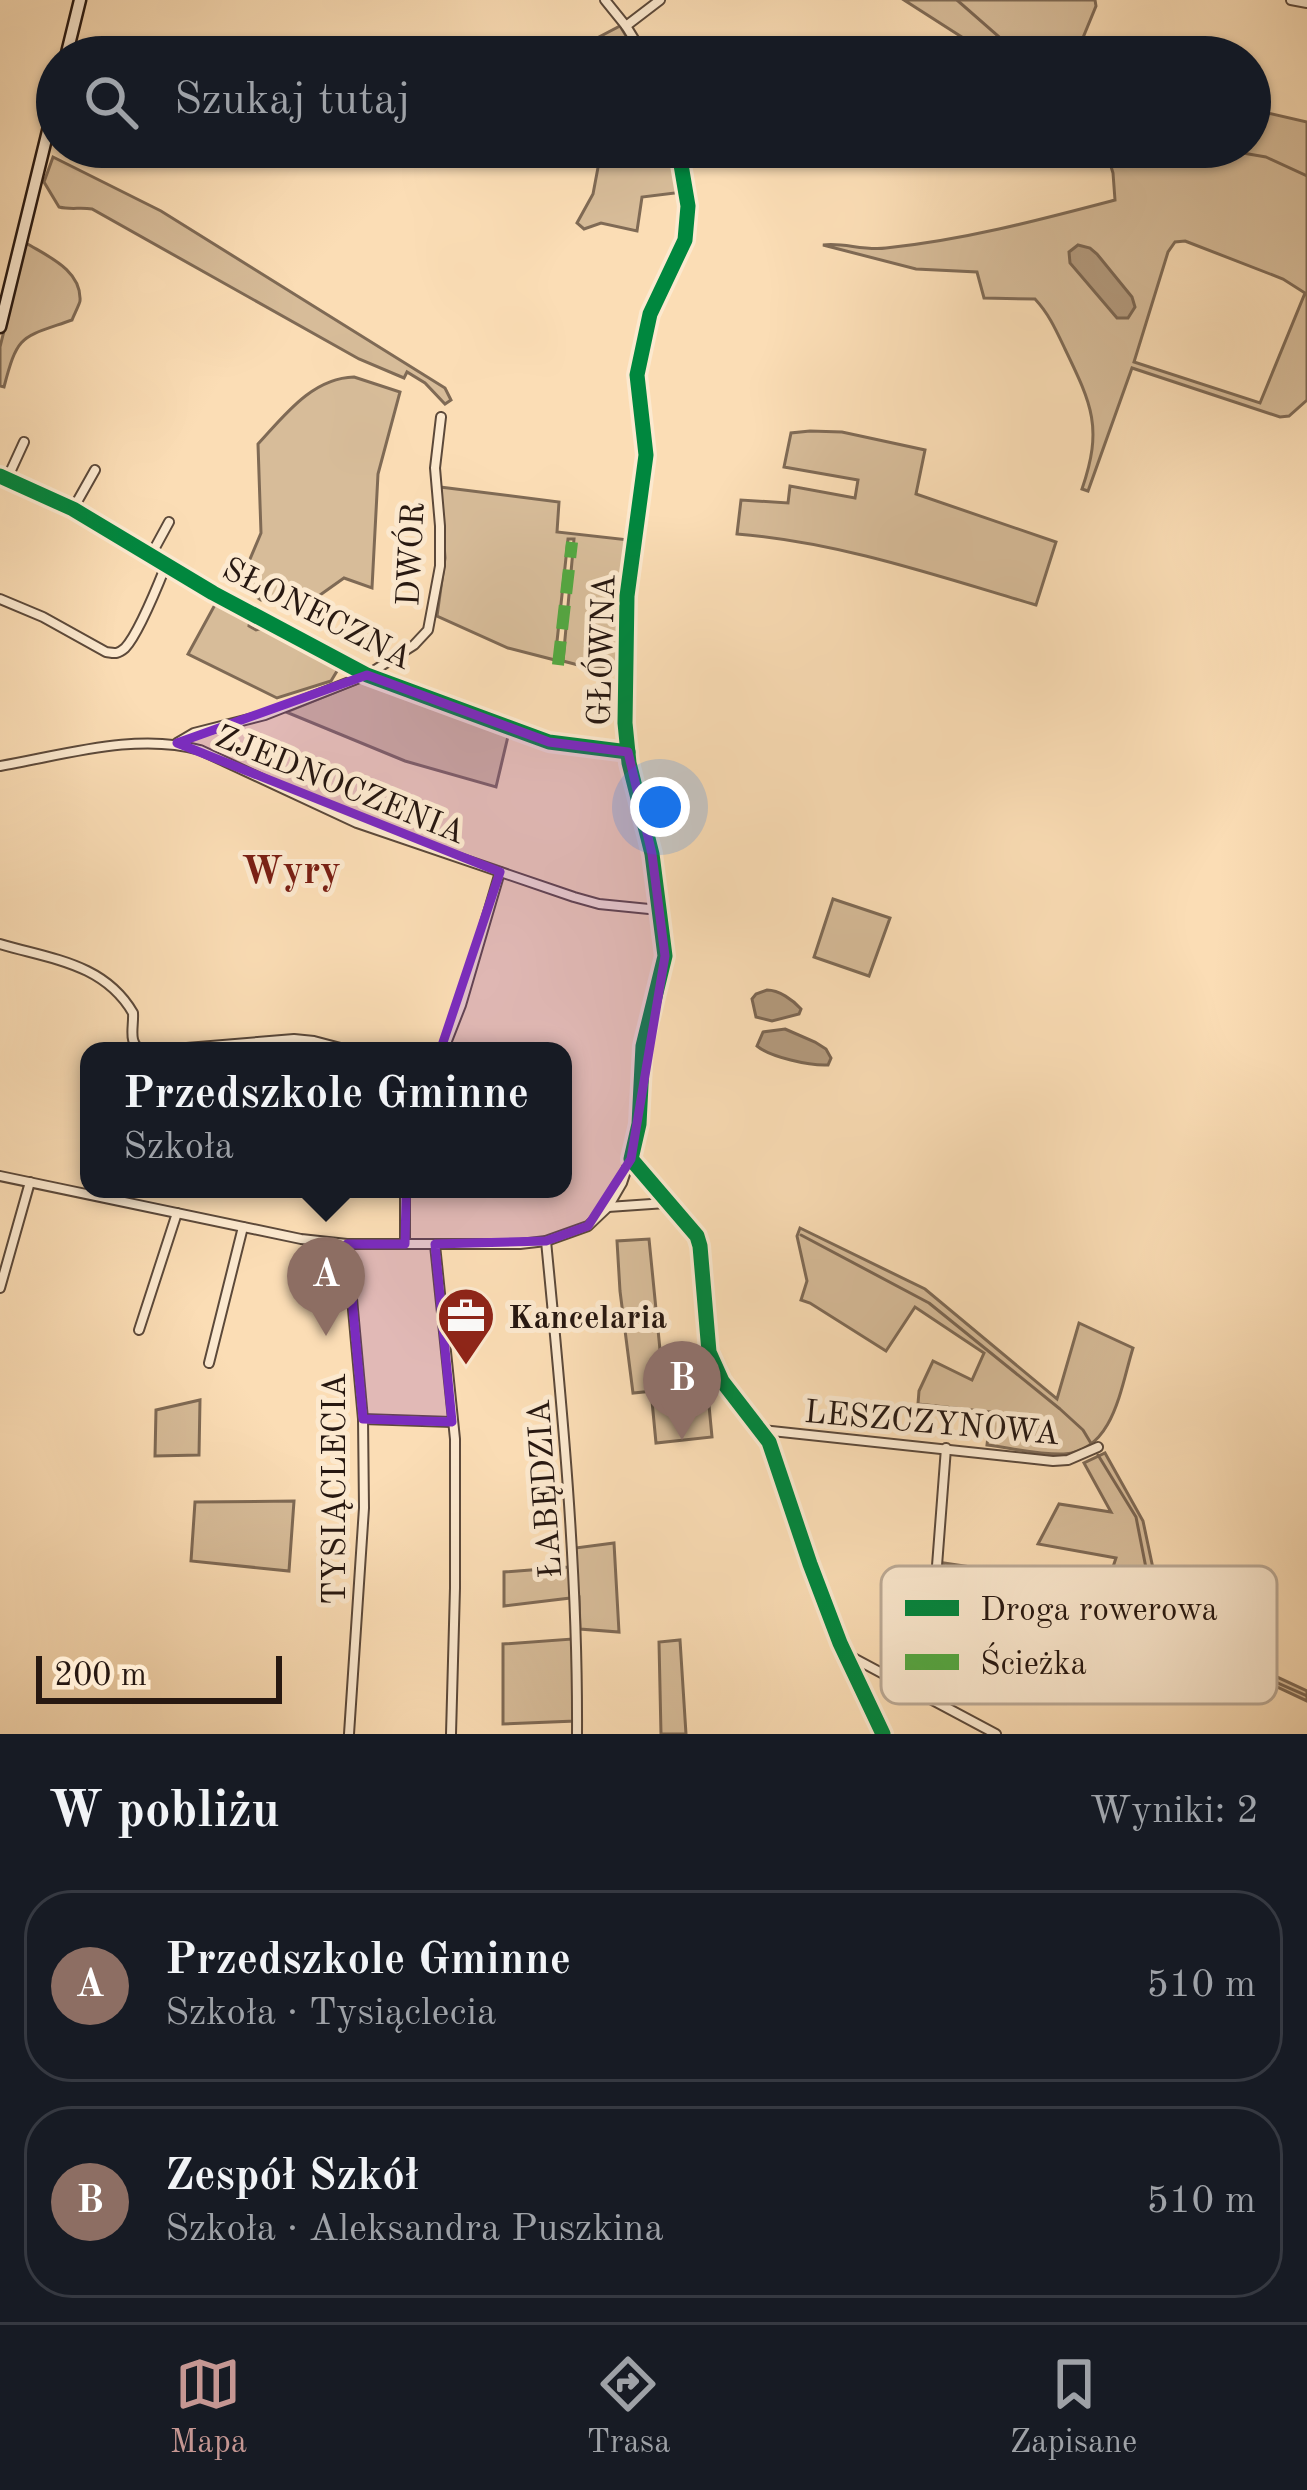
<!DOCTYPE html>
<html lang="pl">
<meta charset="utf-8">
<style>
:root{--surface:#171b24;--page:#20242c;--text:#f1f3f6;--muted:#9ea1a6;--line:#363941;--accent:#c59692}
body{margin:0;font-family:"Old Standard TT",serif;background:var(--page);color:var(--text)}
.scale{position:absolute;left:36px;bottom:30px;width:246px;box-sizing:border-box;padding-left:12px;border:6px solid #271811;border-top:0;font-size:33px;line-height:42px;white-space:nowrap;color:#271811;-webkit-text-stroke:9px #fce9cf;paint-order:stroke}
.you{position:absolute;left:660px;top:807px;width:42px;height:42px;margin:-30px;border:9px solid #fff;border-radius:50%;background:#1a73e8;box-shadow:0 0 0 18px #1a73e833}
.badge{display:grid;place-items:center;width:78px;height:78px;border-radius:50%;background:var(--accent);color:#fff;font-size:39px;font-weight:700}
.pin{position:absolute;translate:-50% -99px;filter:drop-shadow(0 3px 6px #0008)}
.pin::after{content:'';position:absolute;top:63px;width:42px;height:36px;background:inherit;clip-path:polygon(0 0,100% 0,50% 100%)}
.popup{position:absolute;left:80px;top:1042px;width:492px;height:156px;box-sizing:border-box;display:grid;place-content:center;border-radius:24px;background:var(--surface);filter:drop-shadow(0 3px 9px #0005);font-size:39px;white-space:nowrap;color:var(--muted)}
.popup b{font-size:45px;color:var(--text)}
.popup::after{content:'';position:absolute;left:50%;top:100%;margin-left:-24px;border:24px solid transparent;border-top-color:var(--surface)}
.list{margin:0;padding:0;list-style:none}
h2{display:flex;justify-content:space-between;align-items:center;height:156px;margin:0;padding:0 48px;font-size:51px}
h2 small{font-size:39px;font-weight:400;color:var(--muted)}
.list li{display:grid;grid-template-columns:78px 1fr auto;gap:36px;align-items:center;box-sizing:border-box;height:192px;margin:0 24px 24px;padding:0 24px;border:3px solid var(--line);border-radius:48px}
.list b{display:block;font-size:45px;white-space:nowrap}
.list p{margin:0;font-size:39px;white-space:nowrap;color:var(--muted)}
.list em{font-size:39px;font-style:normal;color:var(--muted)}
.icon{flex:none;width:66px;height:66px;fill:none;stroke:currentColor;stroke-width:2;stroke-linecap:round;stroke-linejoin:round}
.map{position:relative;flex:none;width:1307px;height:1734px;overflow:hidden}
.search{position:absolute;background:var(--surface);box-shadow:0 3px 9px #0004;left:36px;right:36px;top:36px;height:132px;display:flex;align-items:center;gap:30px;box-sizing:border-box;padding:0 42px;border-radius:66px;color:var(--muted);font-size:45px}
.sheet{height:588px;background:var(--surface)}
nav{display:flex;justify-content:space-around;align-items:center;box-sizing:border-box;height:168px;border-top:3px solid var(--line);background:var(--surface);font-size:33px;color:var(--muted)}
nav a{display:grid;justify-items:center;gap:6px}
nav .on{color:var(--accent)}
.map>svg:first-child{display:block}
.green{fill:#d7bc99;stroke:#7f6a55;stroke-width:3;fill-rule:evenodd}
.water{fill:#b39a7d;stroke:#7b6652;stroke-width:3}
.lines{fill:none;stroke-linecap:round;stroke-linejoin:round}
.stream{stroke:#7b6652;stroke-width:3}
.minor-casing{stroke:#5c493a;stroke-width:12}
.secondary-casing{stroke:#271811;stroke-width:15}
.minor{stroke:#fce9cf;stroke-width:8}
.secondary{stroke:#fce9cf;stroke-width:10}
.quiet{stroke:#53a942;stroke-width:12;stroke-dasharray:24 12;stroke-linecap:butt}
.cycleway-casing{stroke:#fce9cf;stroke-width:22}
.cycleway{stroke:#00873e;stroke-width:15}
.marked{fill:#7b2cbf;fill-opacity:0.2;stroke:#7b2cbf;stroke-width:9;stroke-linejoin:round}
.labels{text-anchor:middle;stroke-width:10;stroke-linejoin:round;paint-order:stroke}
.street-label{font-size:33px;fill:#271811;stroke:#fce9cf}
.poi-label{font-size:33px;font-weight:bold;fill:#271811;stroke:#fce9cf;text-anchor:start}
.quarter-label{font-size:39px;font-weight:bold;fill:#7a1f14;stroke:#fce9cf}
.key{fill:#fce9cf;stroke:#bcaa96;stroke-width:3}
.key-label{font-size:33px;fill:#271811}
</style>
<div class="map">
<svg width="1307" height="1734" viewBox="0 0 1307 1734">
<rect width="100%" height="100%" fill="#fbddb5"/>
<filter id="stains"><feTurbulence type="fractalNoise" baseFrequency=".00167" numOctaves="4"/><feColorMatrix values="0 0 0 0 .2 0 0 0 0 .09 0 0 0 0 .02 0 0 0 .5 -.17"/></filter>
<radialGradient id="worn" r=".72"><stop offset=".6" stop-color="#630" stop-opacity="0"/><stop offset="1" stop-color="#630" stop-opacity=".3"/></radialGradient>
<g class="green">
<path d="M904,0h191l1,6 -21,51h-82z"/>
<path d="M620,26l19,31h-78z"/>
<path d="M1250,109l57,13v278l-18,16 -9,1 -148,-49 -44,123 -6,-2c21,-61 10,-84 -17,-140 -9,-19 -16,-35 -30,-50l-51,-1 -7,-26 -61,-3 -93,-24c20,-3 40,6 63,3 78,-8 153,-28 229,-48l-2,-27 -8,-26h145zM1185,241l98,38 22,14 -45,110 -126,-41 34,-110 7,-10z"/>
<path d="M544,147h128l11,45 -41,5 -5,34 -36,-8 -17,6 -7,-6 16,-29 7,-37 -56,-4z"/>
<path d="M53,157l108,54 284,177 6,12 -6,4 -20,-21 -18,-11 -3,6 -45,-19 -267,-150c-12,-2 -21,1 -33,-2l-15,-25z"/>
<path d="M26,243c21,13 56,27 54,58 0,2 -7,16 -8,19 -51,18 -54,13 -68,67l-4,-1v-39z"/>
<path d="M354,377l46,15 -22,82 -6,114 -28,-10 -31,22h-52l-22,-15 22,-52 -3,-89c26,-28 54,-66 96,-67z"/>
<path d="M810,431l32,1 83,18 -9,44 140,48 -20,63c-98,-29 -197,-63 -299,-71l4,-34 47,3 2,-17 65,12 3,-18 -74,-13 7,-34z"/>
<path d="M440,487l119,15 -2,30 72,8 -9,127 -38,-1 -19,-5 11,-122h-6l-13,121 -47,-12 -71,-32 8,-58z"/>
<path d="M217,601l33,18 -1,7 7,4 10,-3 74,39 -9,15 -54,17 -89,-44z"/>
<path d="M368,679l141,53 -13,55 -91,-26 -119,-49z"/>
<path d="M833,899l57,19 -21,58 -55,-19z"/>
<path d="M800,1228l125,61 132,110 22,-76 54,25c-12,38 -19,103 -69,106 -25,1 -53,-6 -77,-9l4,-33 -73,-8 1,-13 14,-30 39,19 12,-27 -69,-46 -29,44 -76,-48 -9,-3 6,-19 -10,-45z"/>
<path d="M649,1239l15,151 -31,3 -13,-102 -3,-50z"/>
<path d="M708,1395l4,42 -56,6 -4,-42z"/>
<path d="M200,1400l-1,55 -44,1 1,-46z"/>
<path d="M1105,1453l38,68 19,90 29,26 116,54v10l-122,-57 -29,-21 -60,-16 -33,-15 -95,-19 -16,5 -6,38 -6,-3 4,-50 74,11 85,23 13,-39 -78,-14 21,-40 52,8 -27,-49z"/>
<path d="M294,1501l-5,70 -98,-10 4,-59z"/>
<path d="M614,1543l5,89 -39,-3 -1,-32 -75,9v-34l65,-5 6,-19z"/>
<path d="M572,1639l3,82 -72,3v-80z"/>
<path d="M680,1640l6,94h-25l-2,-92z"/>
</g>
<g class="water">
<path d="M1078,245l12,3 7,6 35,43 3,10 -7,11h-11l-47,-55 -1,-11z"/>
<path d="M767,990c12,0 26,10 34,19l-2,5 -27,7 -16,-4 -4,-18 4,-5z"/>
<path d="M785,1029l30,13 11,7 5,9 -3,7c-18,1 -58,-8 -71,-19l6,-14z"/>
</g>
<g class="lines">
<g class="stream">
<path d="M957,0l65,57"/>
<path d="M1208,147l58,10 41,19"/>
<path d="M801,1235l128,68 131,106 23,21 9,15"/>
<path d="M1098,1455l38,62 19,97"/>
<path d="M951,1571l14,-4 101,23 28,12 67,16 27,25 119,53"/>
</g>
<g class="minor-casing">
<g id="minor">
<path d="M605,0l21,26 19,31"/>
<path d="M1291,0l16,3"/>
<path d="M626,26l34,-26"/>
<path d="M0,476l73,33 140,84 154,82 182,67 79,10"/>
<path d="M7,479l17,-37"/>
<path d="M73,509l22,-39"/>
<path d="M151,555l18,-33"/>
<path d="M0,599l43,18 63,35c8,1 11,3 19,-4 14,-15 33,-63 41,-83"/>
<path d="M177,743l17,-10 71,-18 102,-40 47,-30 14,-15 12,-64v-40l-5,-58 6,-51"/>
<path d="M0,766c64,-11 137,-34 200,-16l157,73 217,74 25,7 60,6"/>
<path d="M0,944c50,15 104,19 133,69 1,15 -6,31 10,38"/>
<path d="M150,1051l144,-12 20,2 38,10"/>
<path d="M443,1051l18,-46 39,-133"/>
<path d="M632,1160l65,76 3,10 9,106 13,29 47,61 41,122 30,79 43,91"/>
<path d="M0,1176l301,63 46,5h173l26,-3 42,-15 20,-19 14,-24 13,-39 8,-98 20,-76 1,-31 -12,-85 -24,-102 -3,-80 2,-76 19,-141 -9,-80 13,-61 35,-74 3,-34 -10,-59"/>
<path d="M405,1189v55"/>
<path d="M608,1207l58,-4"/>
<path d="M546,1241c16,164 32,329 31,493"/>
<path d="M347,1244l16,175 1,89 -15,226"/>
<path d="M435,1245l20,194v149l-4,146"/>
<path d="M0,1288l30,-106"/>
<path d="M139,1330l38,-117"/>
<path d="M209,1363l34,-136"/>
<path d="M363,1419l89,3"/>
<path d="M762,1430l291,31 15,-1 30,-13"/>
<path d="M846,1654l150,80"/>
<path d="M900,1682l33,-64 13,-170"/>
</g>
</g>
<g class="secondary-casing">
<g id="secondary">
<path d="M66,57l14,-57"/>
<path d="M0,327l57,-233"/>
</g>
</g>
<use href="#minor" class="minor"/>
<use href="#secondary" class="secondary"/>
<path class="quiet" d="M558,665l14,-123"/>
<g class="cycleway-casing">
<g id="cycleway">
<path d="M678,147l10,59 -3,34 -35,74 -13,61 9,80 -19,141 -2,127 4,40 23,91 13,102 -22,90 -4,78 -8,35 66,77 3,10 9,106 13,29 47,61 41,122 30,79 43,91"/>
<path d="M0,476l73,33 140,84 154,82 182,67 79,10"/>
</g>
</g>
<use href="#cycleway" class="cycleway"/>
</g>
<path class="marked" d="M367,675l182,67 79,10 24,102 13,102 -34,203 -43,67 -42,15 -111,3 17,178 -89,-3 -16,-175h58l2,-94 93,-278 -323,-129z"/>
<defs>
<g id="office-pin" transform="scale(3)"><path d="M0 17L-7.5 6A9.5 9.5 0 1 1 7.5 6Z" fill="#8f2418" stroke="#fce9cf"/><path d="M-6-3h4V-5.5h4V-3h4V5H-6ZM-1-4.5V-3h2v-1.5ZM-6 0V1H6V0Z" fill="#fff"/></g>
</defs>
<g fill-rule="evenodd">
<use href="#office-pin" x="466" y="1316"/>
</g>
<g class="labels">
<g class="street-label">
<text transform="translate(409 554) rotate(-87)" y="12">DWÓR</text>
<text transform="translate(318 612) rotate(27)" y="12">SŁONECZNA</text>
<text transform="translate(600 650) rotate(-88)" y="12">GŁÓWNA</text>
<text transform="translate(341 783) rotate(22)" y="12">ZJEDNOCZENIA</text>
<text transform="translate(932 1421) rotate(5)" y="12">LESZCZYNOWA</text>
<text transform="translate(333 1489) rotate(-90)" y="12">TYSIĄCLECIA</text>
<text transform="translate(543 1489) rotate(-94)" y="12">ŁABĘDZIA</text>
</g>
<g class="poi-label">
<text x="508" y="1328">Kancelaria</text>
</g>
<g class="quarter-label">
<text x="291" y="883">Wyry</text>
</g>
</g>
<rect x="881" y="1566" width="396" height="138" rx="18" class="key"/>
<rect x="905" y="1600" width="54" height="16" fill="#00873e"/>
<rect x="905" y="1654" width="54" height="16" fill="#53a942"/>
<g class="key-label">
<text x="980" y="1620">Droga rowerowa</text>
<text x="980" y="1674">Ścieżka</text>
</g>
<rect width="100%" height="100%" filter="url(#stains)"/>
<rect width="100%" height="100%" fill="url(#worn)"/>
</svg>
<div class="scale">200 m</div>
<div class="you"></div>
<div class="pin badge" style="left:326px;top:1336px;background:#8d6e63">A</div>
<div class="popup"><b>Przedszkole Gminne</b>Szkoła</div>
<div class="pin badge" style="left:682px;top:1440px;background:#8d6e63">B</div>
<div class="search"><svg class="icon" aria-label="search" viewBox="0 0 24 24"><circle cx="10" cy="10" r="6"/><path d="M15 15l6 6"/></svg>Szukaj tutaj</div>
</div>
<section class="sheet">
<h2>W pobliżu<small>Wyniki: 2</small></h2>
<ul class="list">
<li><span class="badge" style="background:#8d6e63">A</span><div><b>Przedszkole Gminne</b><p>Szkoła · Tysiąclecia</p></div><em>510 m</em></li>
<li><span class="badge" style="background:#8d6e63">B</span><div><b>Zespół Szkół</b><p>Szkoła · Aleksandra Puszkina</p></div><em>510 m</em></li>
</ul>
</section>
<nav>
<a class="on"><svg class="icon" aria-label="map" viewBox="0 0 24 24"><path d="M3 6l6-2 6 2 6-2v14l-6 2-6-2-6 2zM9 4v14M15 6v14"/></svg>Mapa</a>
<a><svg class="icon" aria-label="directions" viewBox="0 0 24 24"><path d="M12 3l9 9-9 9-9-9zM9 14v-3h6M13 9l2 2-2 2"/></svg>Trasa</a>
<a><svg class="icon" aria-label="saved" viewBox="0 0 24 24"><path d="M7 4h10v16l-5-4-5 4z"/></svg>Zapisane</a>
</nav>
